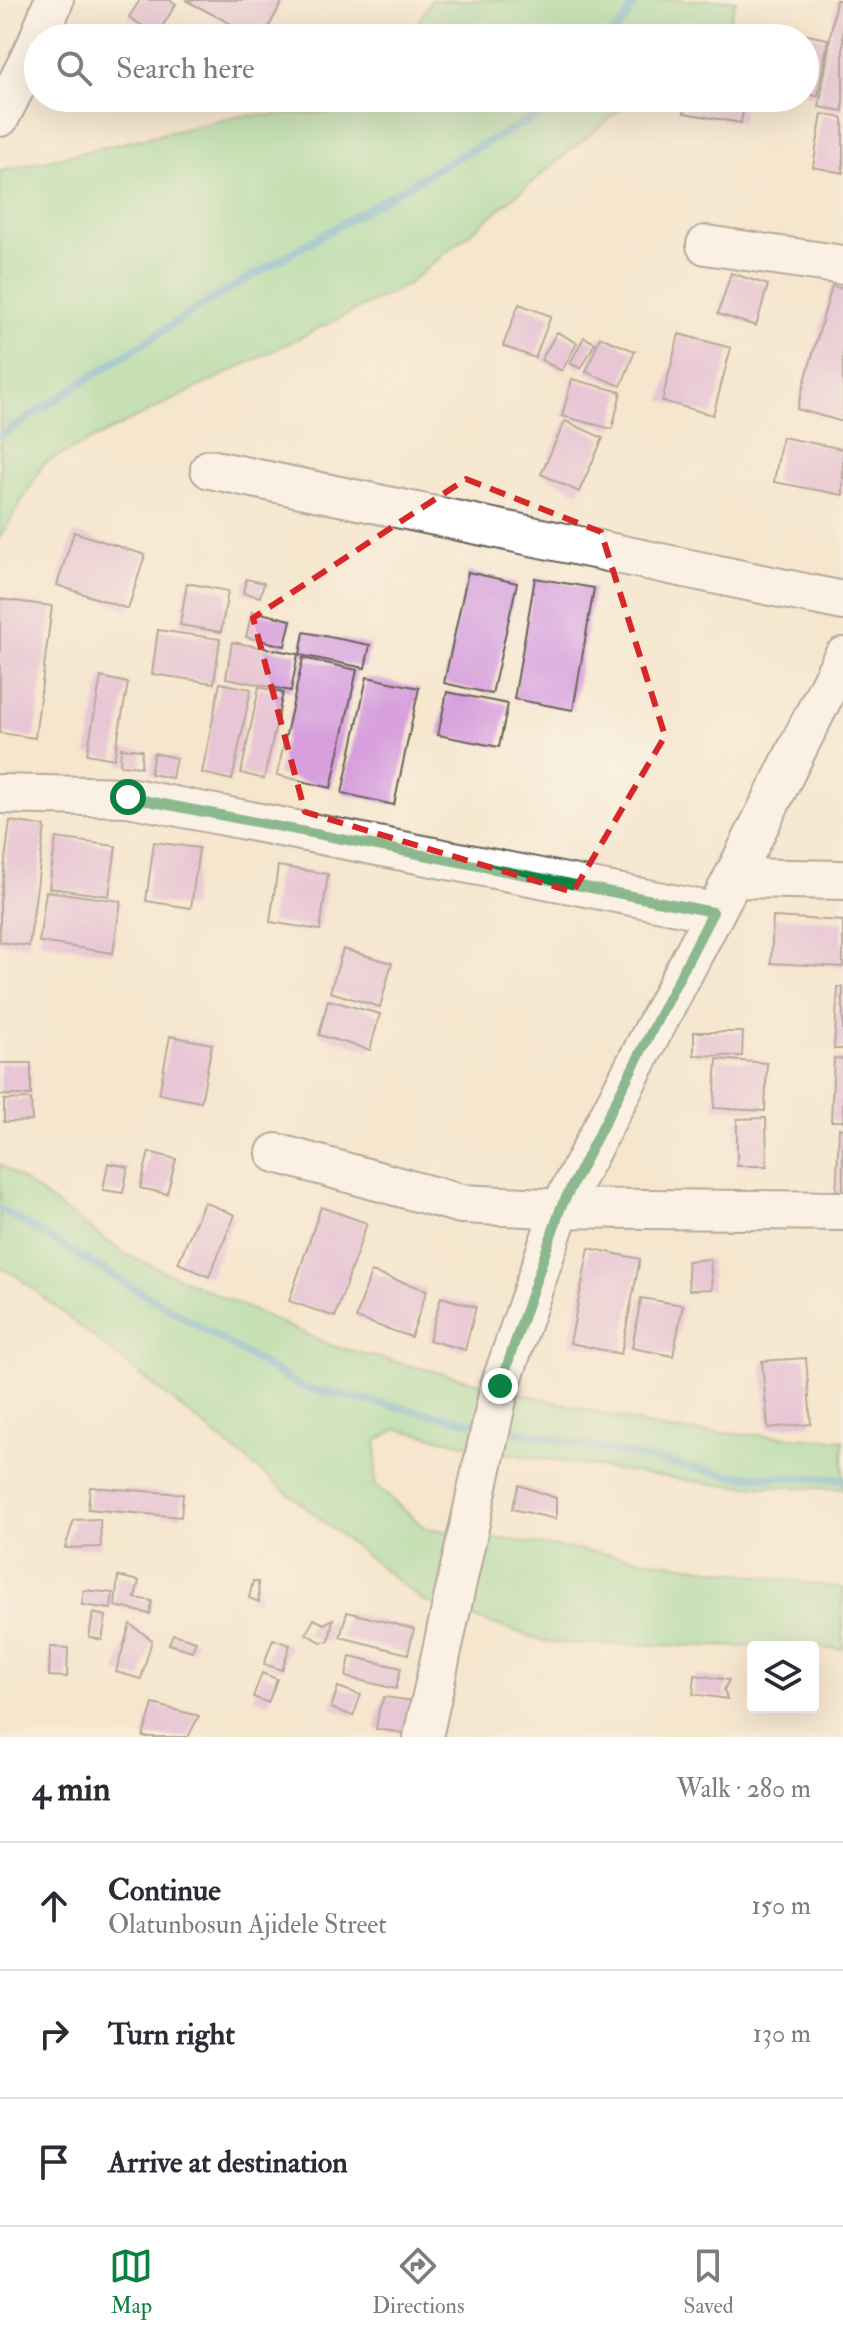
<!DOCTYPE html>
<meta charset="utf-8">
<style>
:root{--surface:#fff;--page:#f2f2f3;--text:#2b2b33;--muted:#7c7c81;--line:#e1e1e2;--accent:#0b8043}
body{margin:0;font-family:"IM FELL Double Pica",serif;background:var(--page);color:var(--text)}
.controls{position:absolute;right:24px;bottom:24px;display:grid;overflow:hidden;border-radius:8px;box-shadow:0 8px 32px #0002}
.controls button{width:72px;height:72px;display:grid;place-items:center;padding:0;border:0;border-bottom:2px solid var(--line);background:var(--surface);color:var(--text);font:40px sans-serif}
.stop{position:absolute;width:24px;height:24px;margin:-18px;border:6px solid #0b8043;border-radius:50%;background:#fff}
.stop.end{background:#0b8043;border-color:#fff;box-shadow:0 2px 8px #0008}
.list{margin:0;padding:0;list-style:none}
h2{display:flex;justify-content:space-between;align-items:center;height:104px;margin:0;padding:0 32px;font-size:34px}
h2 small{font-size:26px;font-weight:400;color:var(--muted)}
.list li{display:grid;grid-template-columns:52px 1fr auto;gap:24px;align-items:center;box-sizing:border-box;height:128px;padding:0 32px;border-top:2px solid var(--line)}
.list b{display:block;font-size:30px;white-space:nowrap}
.list p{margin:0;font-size:26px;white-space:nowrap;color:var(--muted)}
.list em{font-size:26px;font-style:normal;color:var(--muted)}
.icon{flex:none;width:44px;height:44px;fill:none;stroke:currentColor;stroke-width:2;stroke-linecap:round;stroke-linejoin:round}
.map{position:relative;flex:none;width:843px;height:1737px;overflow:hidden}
.search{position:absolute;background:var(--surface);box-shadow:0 8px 32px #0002;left:24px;right:24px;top:24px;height:88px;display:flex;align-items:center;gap:20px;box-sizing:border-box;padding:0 28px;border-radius:44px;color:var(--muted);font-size:30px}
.sheet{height:488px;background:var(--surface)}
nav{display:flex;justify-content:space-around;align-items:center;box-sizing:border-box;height:112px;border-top:2px solid var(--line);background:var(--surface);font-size:22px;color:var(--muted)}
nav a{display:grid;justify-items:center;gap:4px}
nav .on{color:var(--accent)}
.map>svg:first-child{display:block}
.green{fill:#8cd996;stroke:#547a59;stroke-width:2}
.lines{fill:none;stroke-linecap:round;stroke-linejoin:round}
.stream{stroke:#51abce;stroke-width:8}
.building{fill:#d79fdd}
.minor-casing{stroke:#68635a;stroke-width:42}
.minor{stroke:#fff;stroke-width:38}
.route{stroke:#0b8043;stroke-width:10}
.marked{fill:none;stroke:#d62828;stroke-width:6;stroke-dasharray:16 10;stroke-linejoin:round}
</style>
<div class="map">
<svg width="843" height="1737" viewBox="0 0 843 1737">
<rect width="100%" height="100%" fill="#fbf7ec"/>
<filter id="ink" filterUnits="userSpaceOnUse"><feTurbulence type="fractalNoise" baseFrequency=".0125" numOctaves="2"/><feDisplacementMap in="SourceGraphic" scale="16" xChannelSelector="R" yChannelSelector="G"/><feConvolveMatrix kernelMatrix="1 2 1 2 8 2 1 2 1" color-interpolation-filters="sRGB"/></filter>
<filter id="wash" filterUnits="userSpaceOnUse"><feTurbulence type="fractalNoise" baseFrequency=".006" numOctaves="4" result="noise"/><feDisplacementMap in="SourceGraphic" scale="32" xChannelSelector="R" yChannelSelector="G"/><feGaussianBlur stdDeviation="1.8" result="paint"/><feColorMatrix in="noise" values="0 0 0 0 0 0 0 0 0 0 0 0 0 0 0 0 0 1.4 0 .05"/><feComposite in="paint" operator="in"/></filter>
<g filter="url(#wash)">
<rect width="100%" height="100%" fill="#f6e6ce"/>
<g class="green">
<path d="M431,0h305l-6,19 -23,19h-298z"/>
<path d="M374,98h260l-227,187 -363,178 -44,75v-367l241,-55 125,-4z"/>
<path d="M0,1164l125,90 208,92 335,84 175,10v49l-125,-4 -208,-31 -113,-25 -20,12 -2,44 50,43 418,60v61l-293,-6 -127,-42 -405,-324 -18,-10z"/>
</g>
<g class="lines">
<g class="stream">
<path d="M609,38l16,-18 11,-20"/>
<path d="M0,436l204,-132 237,-138 100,-52 14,-16"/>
<path d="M0,1209l302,178 181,38"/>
<path d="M500,1428l232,48 111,3"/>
</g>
</g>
<g id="blocks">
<g class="building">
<path d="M140,0h30l6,4 -19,31 -28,-18z"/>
<path d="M185,0h98l-20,38h-5z"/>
<path d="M836,0h7v111l-24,-4z"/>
<path d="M776,29l52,10 -10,57 -13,-2v-56h-30z"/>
<path d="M687,98h58l-4,25 -57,-10z"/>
<path d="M822,114l21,4v55l-30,-6z"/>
<path d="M731,273l37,12 -12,41 -38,-12z"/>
<path d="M832,286l11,3v133l-46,-13z"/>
<path d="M519,304l32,12 -16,42 -32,-12z"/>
<path d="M557,332l20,11 -15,28 -21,-11z"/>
<path d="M679,334l52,14 -18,67 -51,-14z"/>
<path d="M584,337l11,6 -14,26 -11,-6z"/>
<path d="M600,337l35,14 -14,35 -35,-14z"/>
<path d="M572,379l49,13 -9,37 -50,-13z"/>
<path d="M565,421l38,17 -24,54 -38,-18z"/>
<path d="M782,437l61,12v46l-69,-13z"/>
<path d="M74,532l71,23 -17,54 -71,-24z"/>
<path d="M468,572l49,11 -25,111 -48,-11z"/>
<path d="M535,578l59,10 -21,122 -59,-11z"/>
<path d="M246,579l18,4 -4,14 -17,-4z"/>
<path d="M187,583l41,8 -7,41 -41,-7z"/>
<path d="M0,599l52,7 -17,132 -35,-5z"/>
<path d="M252,611l39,9 -6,26 -39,-9z"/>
<path d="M158,630l62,9 -6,44 -62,-9z"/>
<path d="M304,632l66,13 -5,23 -65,-13z"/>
<path d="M232,642l66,12 -7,37 -65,-13z"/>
<path d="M303,658l54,12 -26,118 -54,-13z"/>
<path d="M101,677l27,6 -14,76 -27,-5z"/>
<path d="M367,677l52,11 -25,117 -52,-12z"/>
<path d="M220,683l31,6 -19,91 -30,-7z"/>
<path d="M259,687l24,6 -19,86 -23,-6z"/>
<path d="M447,692l61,12 -9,43 -61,-12z"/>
<path d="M121,748l21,2 -1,17 -21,-2z"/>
<path d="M154,753l22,5 -4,20 -22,-4z"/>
<path d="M10,821l35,5 -16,120 -29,-4v-41z"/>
<path d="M56,838l60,8 -7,50 -60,-8z"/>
<path d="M154,842l45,6 -8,60 -45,-7z"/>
<path d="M278,866l50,8 -8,56 -50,-8z"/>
<path d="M46,891l75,10 -8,52 -74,-11z"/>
<path d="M773,917l70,4v46l-72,-4z"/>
<path d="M343,949l49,14 -12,44 -50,-15z"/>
<path d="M838,987h5v62h-9z"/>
<path d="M328,1000l52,14 -10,36 -51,-15z"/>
<path d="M694,1032h49l-1,24 -48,-1z"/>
<path d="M170,1036l42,8 -11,58 -42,-8z"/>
<path d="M834,1058l9,1v62h-12z"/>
<path d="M717,1059l50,4 -2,48 -51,-3z"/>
<rect x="0" y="1063" width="31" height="32"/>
<path d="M31,1099l1,22 -28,1v-22z"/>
<path d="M766,1118l1,48h-30v-47z"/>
<path d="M839,1128l4,1v68l-7,-1z"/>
<path d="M149,1152l27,7 -9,35 -27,-6z"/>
<path d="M108,1163l20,4 -5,26 -20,-3z"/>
<path d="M204,1202l31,13 -26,62 -31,-14z"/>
<path d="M321,1207l46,16 -32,94 -46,-16z"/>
<path d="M589,1248l51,11 -19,95 -51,-11z"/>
<path d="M710,1259l2,30 -23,1 -2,-29z"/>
<path d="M371,1272l56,18 -16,47 -55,-19z"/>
<path d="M441,1297l35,10 -11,43 -36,-10z"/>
<path d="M641,1298l42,7 -10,51 -41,-8z"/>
<path d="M806,1358l5,66 -43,4 -6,-67z"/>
<path d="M519,1485l37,13v21l-44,-10z"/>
<path d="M90,1487l93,7 -2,23 -93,-8z"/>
<path d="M100,1519l1,28 -36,1 9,-28z"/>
<path d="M118,1576l21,5 -4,17 17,3 -2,13 -35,-8z"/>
<path d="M253,1581l5,1 1,20 -10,-4z"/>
<path d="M84,1590l29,3 -2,16 -29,-4z"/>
<path d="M347,1612l67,17 -6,25 -68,-17z"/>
<path d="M93,1613l13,3 -4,24 -13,-3z"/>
<path d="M314,1619l10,5 9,-5 -4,22 -8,1 -15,-8z"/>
<path d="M130,1624l22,16 -11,39 -25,-7z"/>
<path d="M173,1634l23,7 -4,10 -23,-7z"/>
<path d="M273,1639l17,6 -8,25 -18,-6z"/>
<path d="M50,1647l18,1 -1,29 -18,-1z"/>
<path d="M350,1656l51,12 -5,21 -50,-12z"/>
<path d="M262,1673l15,6 -9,24 -15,-6z"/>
<path d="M695,1675l34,5 -5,10 3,9 -34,-5z"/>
<path d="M338,1687l23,8 -8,21 -22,-8z"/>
<path d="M384,1697l38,5 -4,33 -42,-6 3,-19z"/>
<path d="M153,1704l46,12 -11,21h-45z"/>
</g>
</g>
</g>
<g filter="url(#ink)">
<use href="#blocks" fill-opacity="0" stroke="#68635a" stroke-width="2"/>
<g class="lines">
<g class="minor-casing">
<g id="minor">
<path d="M39,38l15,-38"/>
<path d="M0,117l38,-75"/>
<path d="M706,245l137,20"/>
<path d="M210,469l633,132"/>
<path d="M0,794l128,3 585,115"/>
<path d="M733,878l110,2"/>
<path d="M276,1153l185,51 86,4 296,3"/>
<path d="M423,1737l77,-351 61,-179 172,-329 110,-221"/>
</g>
</g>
<use href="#minor" class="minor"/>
</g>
</g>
<g class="lines" filter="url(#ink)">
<path class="route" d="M128,797l585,115 -152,295 -61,179"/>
</g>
<path d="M0 0H843V1737H0ZM466,479l135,53 64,204 -92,156 -268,-80 -52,-194z" fill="#f6e6ce" fill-opacity=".55" fill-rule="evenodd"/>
<path class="marked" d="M466,479l135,53 64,204 -92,156 -268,-80 -52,-194z"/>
</svg>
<div class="controls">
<button><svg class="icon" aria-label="layers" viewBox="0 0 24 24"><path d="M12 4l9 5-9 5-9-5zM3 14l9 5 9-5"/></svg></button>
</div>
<div class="stop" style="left:128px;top:797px"></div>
<div class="stop end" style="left:500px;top:1386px"></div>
<div class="search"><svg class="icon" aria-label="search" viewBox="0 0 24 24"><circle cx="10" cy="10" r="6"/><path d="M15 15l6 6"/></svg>Search here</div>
</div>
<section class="sheet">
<h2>4 min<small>Walk · 280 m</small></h2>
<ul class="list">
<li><svg class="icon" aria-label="ahead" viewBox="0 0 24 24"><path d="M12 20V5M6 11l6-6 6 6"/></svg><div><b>Continue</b><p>Olatunbosun Ajidele Street</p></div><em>150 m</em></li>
<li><svg class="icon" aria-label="right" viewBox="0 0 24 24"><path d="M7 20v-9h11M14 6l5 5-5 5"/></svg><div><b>Turn right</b></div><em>130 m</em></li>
<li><svg class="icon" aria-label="arrive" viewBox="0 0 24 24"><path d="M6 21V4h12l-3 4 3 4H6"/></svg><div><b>Arrive at destination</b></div></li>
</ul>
</section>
<nav>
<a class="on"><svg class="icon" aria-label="map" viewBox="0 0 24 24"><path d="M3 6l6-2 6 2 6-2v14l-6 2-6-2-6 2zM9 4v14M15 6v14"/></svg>Map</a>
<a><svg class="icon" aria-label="directions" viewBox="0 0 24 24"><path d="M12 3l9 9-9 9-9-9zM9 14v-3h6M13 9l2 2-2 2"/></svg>Directions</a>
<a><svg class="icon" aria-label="saved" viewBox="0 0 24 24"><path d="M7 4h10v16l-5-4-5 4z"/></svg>Saved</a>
</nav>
